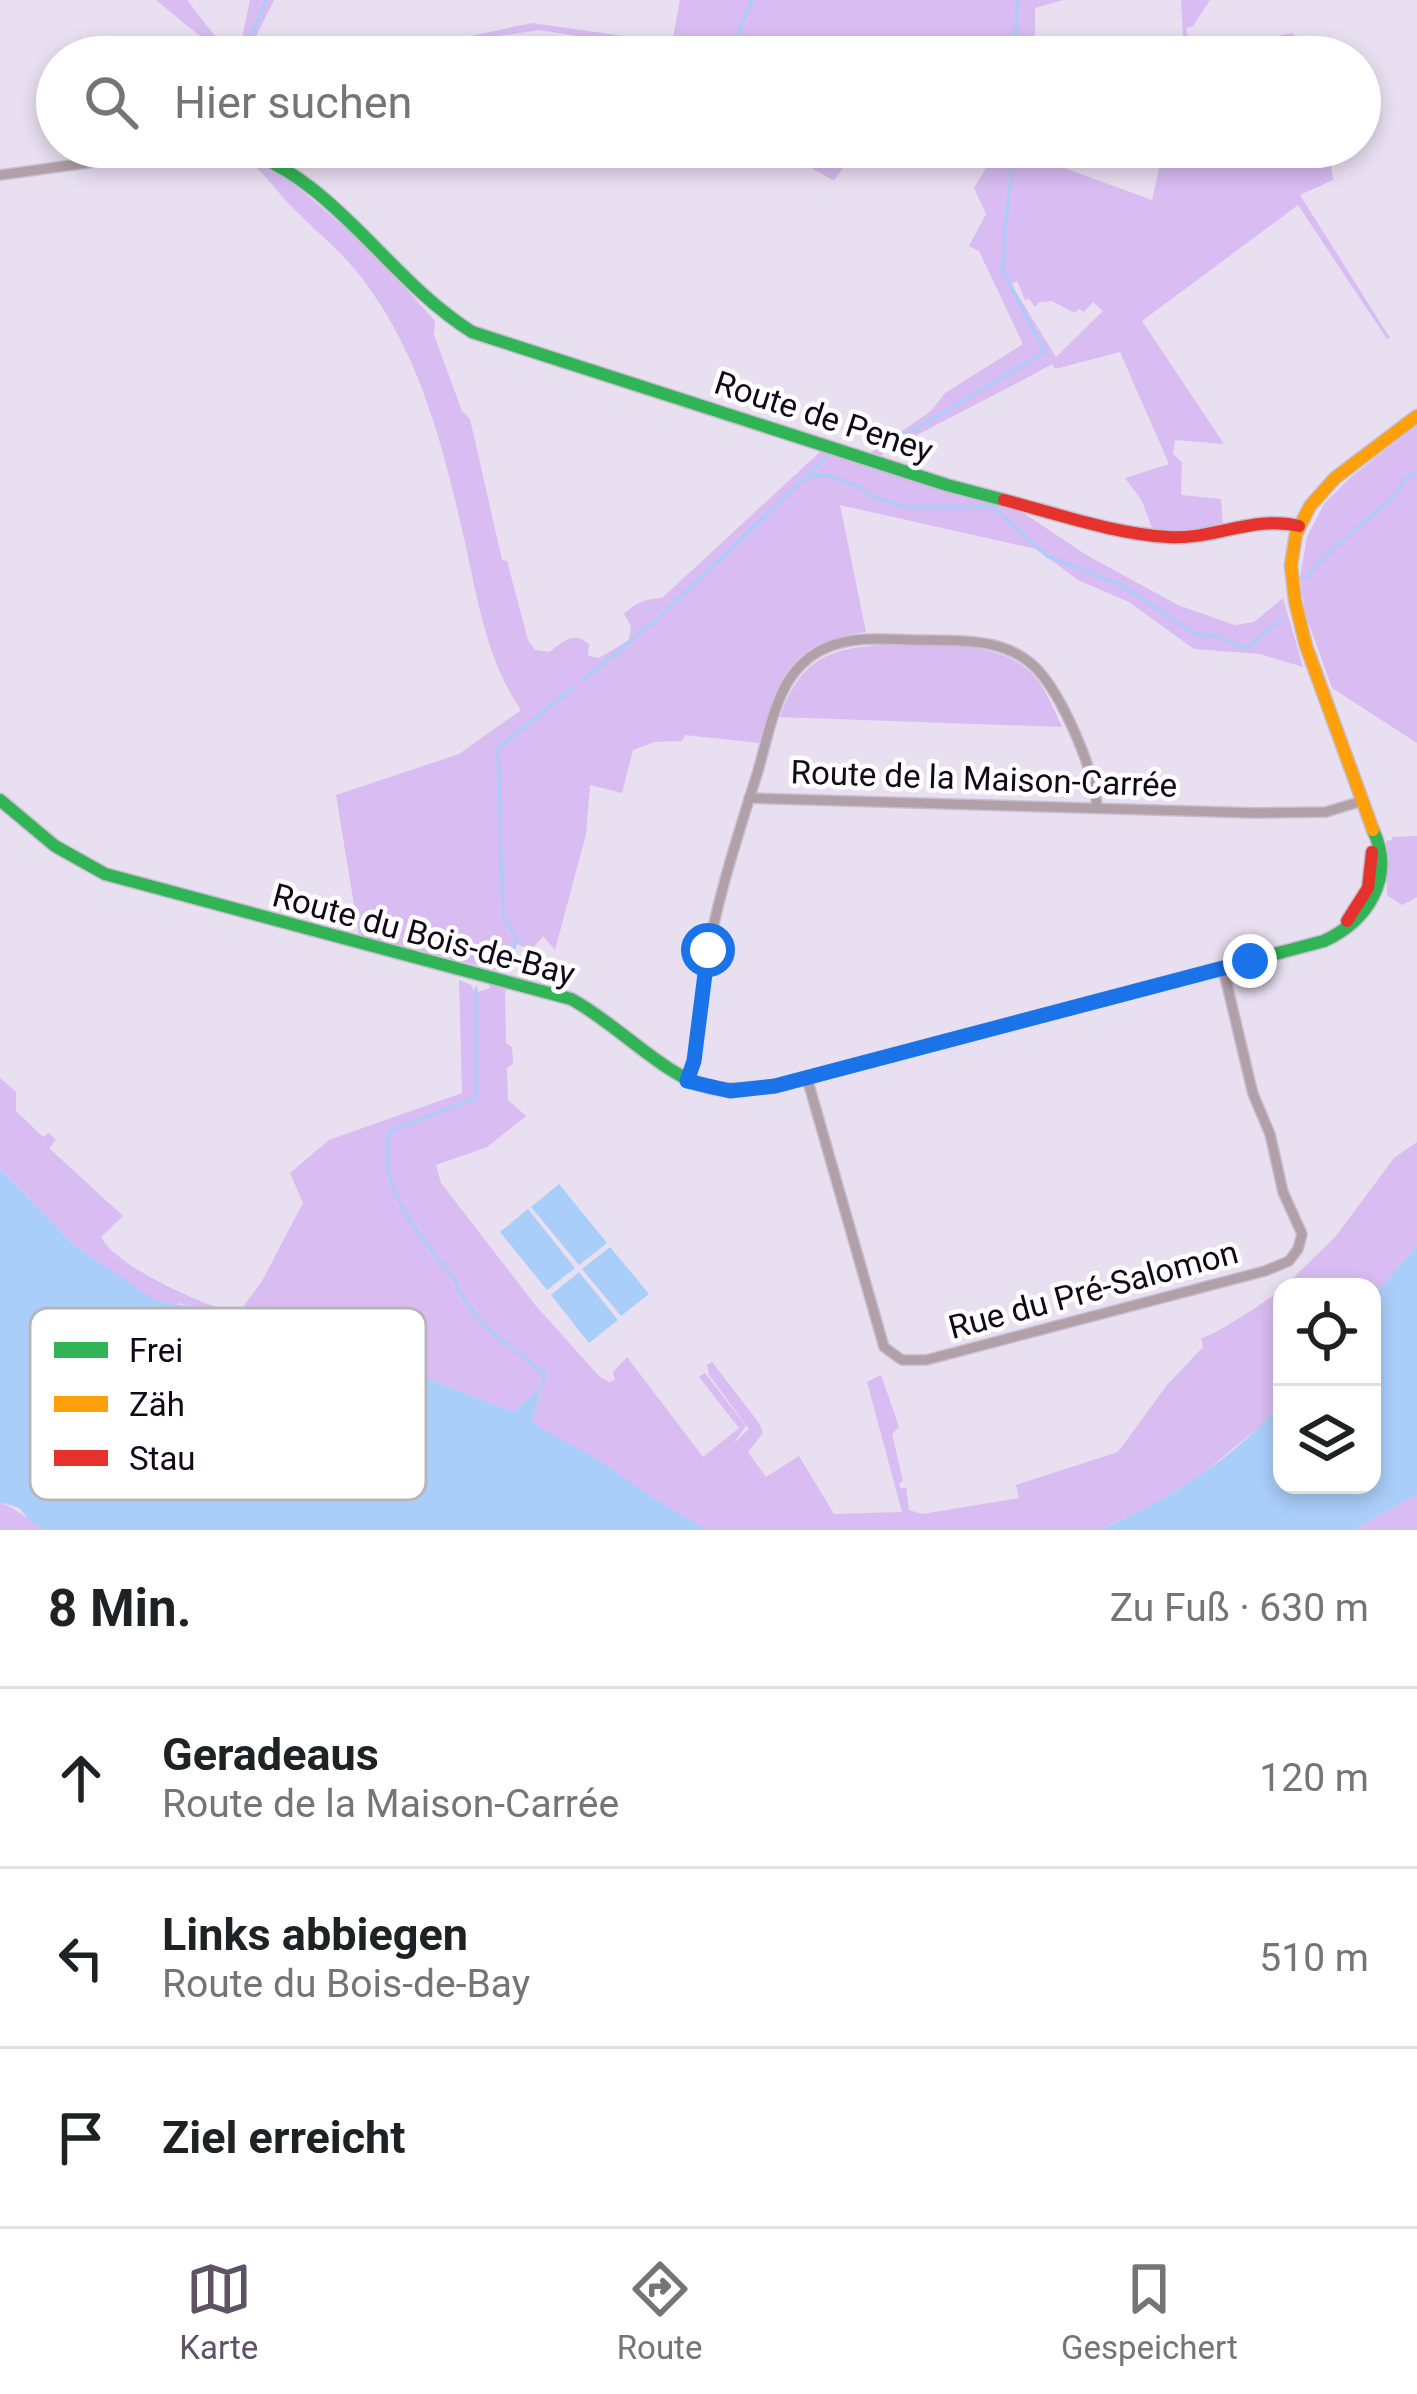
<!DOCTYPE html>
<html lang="de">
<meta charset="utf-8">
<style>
:root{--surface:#fff;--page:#f2f2f2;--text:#202124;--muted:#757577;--line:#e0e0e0;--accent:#5d5365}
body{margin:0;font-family:Roboto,sans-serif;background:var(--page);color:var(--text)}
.controls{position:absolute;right:36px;bottom:36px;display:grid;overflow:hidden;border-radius:24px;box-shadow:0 6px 18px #0003}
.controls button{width:108px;height:108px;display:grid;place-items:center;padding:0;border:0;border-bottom:3px solid var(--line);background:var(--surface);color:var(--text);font:60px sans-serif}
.stop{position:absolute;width:36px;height:36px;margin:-27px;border:9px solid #1a73e8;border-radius:50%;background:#fff}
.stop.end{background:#1a73e8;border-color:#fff;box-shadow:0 3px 12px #0008}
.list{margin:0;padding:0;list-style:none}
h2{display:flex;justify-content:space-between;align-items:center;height:156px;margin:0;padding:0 48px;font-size:51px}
h2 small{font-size:39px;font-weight:400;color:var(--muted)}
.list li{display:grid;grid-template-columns:78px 1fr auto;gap:36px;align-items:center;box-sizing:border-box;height:180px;padding:0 48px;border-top:3px solid var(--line)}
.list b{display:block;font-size:45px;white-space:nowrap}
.list p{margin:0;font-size:39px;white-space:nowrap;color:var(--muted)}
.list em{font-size:39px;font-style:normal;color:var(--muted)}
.icon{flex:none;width:66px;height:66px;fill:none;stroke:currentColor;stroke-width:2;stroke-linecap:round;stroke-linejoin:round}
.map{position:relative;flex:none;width:1417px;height:1530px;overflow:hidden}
.search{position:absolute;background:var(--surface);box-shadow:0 6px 18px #0003;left:36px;right:36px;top:36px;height:132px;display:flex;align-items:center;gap:30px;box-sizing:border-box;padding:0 42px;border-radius:66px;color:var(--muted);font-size:45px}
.sheet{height:696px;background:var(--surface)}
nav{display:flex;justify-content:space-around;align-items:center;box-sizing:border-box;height:168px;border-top:3px solid var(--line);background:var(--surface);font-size:33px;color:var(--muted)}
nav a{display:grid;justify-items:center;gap:6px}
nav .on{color:var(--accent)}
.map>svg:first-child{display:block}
.green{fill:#d8bcf2;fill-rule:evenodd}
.water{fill:#a9cef9}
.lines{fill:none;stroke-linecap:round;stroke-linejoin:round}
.stream{stroke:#a9cef9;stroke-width:3}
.street-casing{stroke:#c6becd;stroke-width:12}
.fast-casing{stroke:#c6becd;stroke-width:15}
.slow-casing{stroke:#c6becd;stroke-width:15}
.jam-casing{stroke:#c6becd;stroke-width:15}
.street{stroke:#b1a0a8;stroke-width:9}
.fast{stroke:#30b455;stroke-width:12}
.slow{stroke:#ff9f0a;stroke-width:12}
.jam{stroke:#e5322d;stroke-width:12}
.route{stroke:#1a73e8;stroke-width:15}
.labels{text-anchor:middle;stroke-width:9;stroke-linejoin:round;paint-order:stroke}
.street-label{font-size:33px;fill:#12081a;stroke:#fff}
.key{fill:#fff;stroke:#b8b5ba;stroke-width:3}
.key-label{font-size:33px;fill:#12081a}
</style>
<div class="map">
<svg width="1417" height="1530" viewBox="0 0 1417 1530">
<rect width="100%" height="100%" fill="#e8dff1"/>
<g class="green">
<path d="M156,0h31l31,40 22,8 10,-48h24l-28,57h-23v-11l-6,4z"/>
<path d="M680,0h383l-28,8v49h-325l-170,-27 -69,10 -39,12 -61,5 161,-34 140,20z"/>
<path d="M1181,0h29l-17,26 -7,2 5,25 101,-20 5,5v11l20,-1 1,9h-134z"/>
<path d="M785,147h72l-23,34 -31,-18z"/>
<path d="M952,147h82v10l118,43 12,-53h165l4,33 -33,15 90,143 -3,1 -89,-134 -156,116 82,123 -49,-4 -2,14 9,8 -1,33 40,4 2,26 -41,7 -30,-4 -10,-27 -17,-23 44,-14 -49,-112 -65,17 -3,-5c-59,33 -118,60 -176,94l-7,-4 62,-43 14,-18 78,-49 -44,-93 -10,-5 17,-32 -12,-26 15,-25zM1017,281l8,19 4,-1 6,8 4,-5 13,-1 23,12 4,-4 5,3 9,-10 10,9 -47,46 -40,-65 -4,-8z"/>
<path d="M215,152l33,5 26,10 97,83 64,71 -1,14 28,76 8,8 32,141 5,1 21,79 7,10 14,2c15,-10 23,-22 40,-8l-1,12 11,2 30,-18 2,-14 -7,-12c12,-12 21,-15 38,-16l160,-148 200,62 66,44 92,50 55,19 19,-3 29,-24 20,69 -43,-13 -66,-5 -65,-47 -51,-22 -42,-31 -196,-44 26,127c-75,9 -88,45 -107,111l-74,-8 -3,6 -28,1 -21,8 -11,43 -32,-8 -4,49 -31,116 -12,-14 -12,14 -14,-6 -10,29 -148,-38 -23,-140 123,-41 62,-44c-35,-51 -44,-114 -57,-172 -21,-92 -44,-185 -103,-261 -18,-24 -43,-44 -64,-65 -38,-37 -35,-58 -95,-59z"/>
<path d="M1417,425v318l-85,-55 -27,-75 -5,-36 7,-40 17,-33 27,-27z"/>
<path d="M883,645c47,2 118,-8 152,32 12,14 19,33 27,50l-282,-10c20,-56 46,-69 103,-72z"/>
<path d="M1417,836v61l-15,8 -15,-10 -1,-54 6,-1v-3z"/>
<path d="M459,980l12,5 4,8 15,-5 -1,-3 16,3 1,55 6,4 1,17 -6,4 1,32 18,16 -39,31 -51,18 5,18 95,123 64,71 9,5 6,-2 -2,-8 14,-15 76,100 36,-29 -40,-51 6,-4 41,53 -13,18 16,-15 -40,-54 -2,-10 5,-3 47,61 4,10 -15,19 18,25 33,-21 35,58 68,-2 -35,-130 14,-7 18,52 -7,7 11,47 -4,3 2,5 5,-2 3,23 13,4 97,-16 -3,-13 102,-33 49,-67 36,-38 -2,-9c12,-1 73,-41 81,-50v114l-18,21 -64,53 -51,31 -50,23h-392l-34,-16 -78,-56 -47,-24 -16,-14 10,-34 -28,26 -131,-50 -114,-25 -90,-34 -12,7 -92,-64 -75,-77v-91l16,14v19l27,26 6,-4 7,7 -7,8 74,68 -22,21c15,30 104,69 137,77l24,-33 41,-78 -13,-30 39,-33 133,-47z"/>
<path d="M1417,1142v104l-45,51v-10h-88l52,-51 58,-78z"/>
<path d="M1417,1494v36h-64z"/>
<path d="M0,1502c19,9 28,17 46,28h-46z"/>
</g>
<g class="water">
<path d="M0,1169l75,77 81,55 37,6 76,30 114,25 131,50 28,-26 -10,34c19,18 43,25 65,39 37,25 71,51 110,71h-661l-16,-9 -11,-13 -19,-6z"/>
<path d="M559,1184l48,59 -28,22 -48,-58z"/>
<path d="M528,1209l47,59 -28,22 -47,-58z"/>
<path d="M1417,1246v248l-64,36h-254c66,-27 134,-70 183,-128v83h90v-188z"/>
<path d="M610,1247l39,47 -28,22 -39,-47z"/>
<path d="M579,1272l39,48 -29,23 -38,-48z"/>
</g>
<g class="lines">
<g class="stream">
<path d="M250,40l16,-40"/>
<path d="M728,57l24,-57"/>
<path d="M1014,57l4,-57"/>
<path d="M885,447l160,-95 -43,-82c4,-14 2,-26 3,-41 3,-31 8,-49 5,-82"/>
<path d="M808,476l20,-1 32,12 12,10 33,10h88l54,49 74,29 72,48 27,4 25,12 36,-30"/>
<path d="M1306,578c25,-31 57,-54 85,-79 11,-10 10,-21 26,-27"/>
<path d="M583,680l71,-58 173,-165"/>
<path d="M503,966l15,-26 -15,-23 -5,-169 76,-61"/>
<path d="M476,988v110l-86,33c-17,56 36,111 67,152v6l28,38 59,46 -2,13"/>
</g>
<g class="street-casing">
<g id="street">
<path d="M0,175l202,-28"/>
<path d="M749,798l507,15 70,-1 36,-11"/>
<path d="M807,1078l77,269 18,13h24l339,-89 24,-10 9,-12 4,-15 -19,-42 -13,-58 -17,-40 -30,-126"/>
<path d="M687,1081c15,-32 11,-73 17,-107 11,-69 33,-136 54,-203 8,-28 14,-60 28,-86 6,-11 14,-20 24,-28 31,-23 68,-18 105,-17 41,1 89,-4 121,28 26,27 59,103 61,140"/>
</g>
</g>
<g class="fast-casing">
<g id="fast">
<path d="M237,147c102,35 147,129 235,185l475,153 57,15"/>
<path d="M0,800l55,46 50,28 466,125c44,23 93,77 137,88 22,5 45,1 67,-1l549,-145c43,-20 72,-63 49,-111"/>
</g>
</g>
<g class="slow-casing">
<path id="slow" d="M1373,830l-67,-184 -11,-45 -4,-36 5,-31 14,-28 25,-28 82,-62"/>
</g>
<g class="jam-casing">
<g id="jam">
<path d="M1004,500c54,14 110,34 165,37 44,3 86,-22 130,-11"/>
<path d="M1347,921l21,-33 4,-36"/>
</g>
</g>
<use href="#street" class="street"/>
<use href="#fast" class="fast"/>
<use href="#slow" class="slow"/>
<use href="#jam" class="jam"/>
</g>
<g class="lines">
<path class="route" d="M708,950l-14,111 -7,20 43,10 45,-5 475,-125"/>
</g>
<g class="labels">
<g class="street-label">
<text transform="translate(824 416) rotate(18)" y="12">Route de Peney</text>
<text transform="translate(984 778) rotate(2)" y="12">Route de la Maison-Carrée</text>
<text transform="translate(424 934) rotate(15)" y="12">Route du Bois-de-Bay</text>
<text transform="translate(1093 1289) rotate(-15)" y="12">Rue du Pré-Salomon</text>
</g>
</g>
<rect x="30" y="1308" width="396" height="192" rx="18" class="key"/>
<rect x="54" y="1342" width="54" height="16" fill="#30b455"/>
<rect x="54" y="1396" width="54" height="16" fill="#ff9f0a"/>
<rect x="54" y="1450" width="54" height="16" fill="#e5322d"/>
<g class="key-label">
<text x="129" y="1362">Frei</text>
<text x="129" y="1416">Zäh</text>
<text x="129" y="1470">Stau</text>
</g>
</svg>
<div class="controls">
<button><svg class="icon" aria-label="locate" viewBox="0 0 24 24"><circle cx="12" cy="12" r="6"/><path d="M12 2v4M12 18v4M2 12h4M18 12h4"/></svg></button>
<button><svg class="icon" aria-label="layers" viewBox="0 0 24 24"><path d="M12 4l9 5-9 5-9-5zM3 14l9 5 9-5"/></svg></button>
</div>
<div class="stop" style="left:708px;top:950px"></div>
<div class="stop end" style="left:1250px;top:961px"></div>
<div class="search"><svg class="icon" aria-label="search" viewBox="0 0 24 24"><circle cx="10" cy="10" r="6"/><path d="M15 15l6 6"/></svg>Hier suchen</div>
</div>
<section class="sheet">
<h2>8 Min.<small>Zu Fuß · 630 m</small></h2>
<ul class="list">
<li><svg class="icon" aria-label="ahead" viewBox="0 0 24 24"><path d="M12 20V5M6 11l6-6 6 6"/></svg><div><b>Geradeaus</b><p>Route de la Maison-Carrée</p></div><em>120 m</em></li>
<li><svg class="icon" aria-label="left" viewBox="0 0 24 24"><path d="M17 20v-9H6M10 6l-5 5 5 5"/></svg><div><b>Links abbiegen</b><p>Route du Bois-de-Bay</p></div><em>510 m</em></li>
<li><svg class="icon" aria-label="arrive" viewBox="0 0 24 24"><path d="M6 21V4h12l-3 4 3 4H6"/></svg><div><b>Ziel erreicht</b></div></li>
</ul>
</section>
<nav>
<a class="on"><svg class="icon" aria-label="map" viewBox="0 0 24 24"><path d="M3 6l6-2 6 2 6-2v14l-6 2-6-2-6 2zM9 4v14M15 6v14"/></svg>Karte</a>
<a><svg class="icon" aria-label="directions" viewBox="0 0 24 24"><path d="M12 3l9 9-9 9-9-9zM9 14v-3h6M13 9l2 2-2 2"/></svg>Route</a>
<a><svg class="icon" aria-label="saved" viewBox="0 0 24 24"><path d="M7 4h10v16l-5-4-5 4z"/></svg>Gespeichert</a>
</nav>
